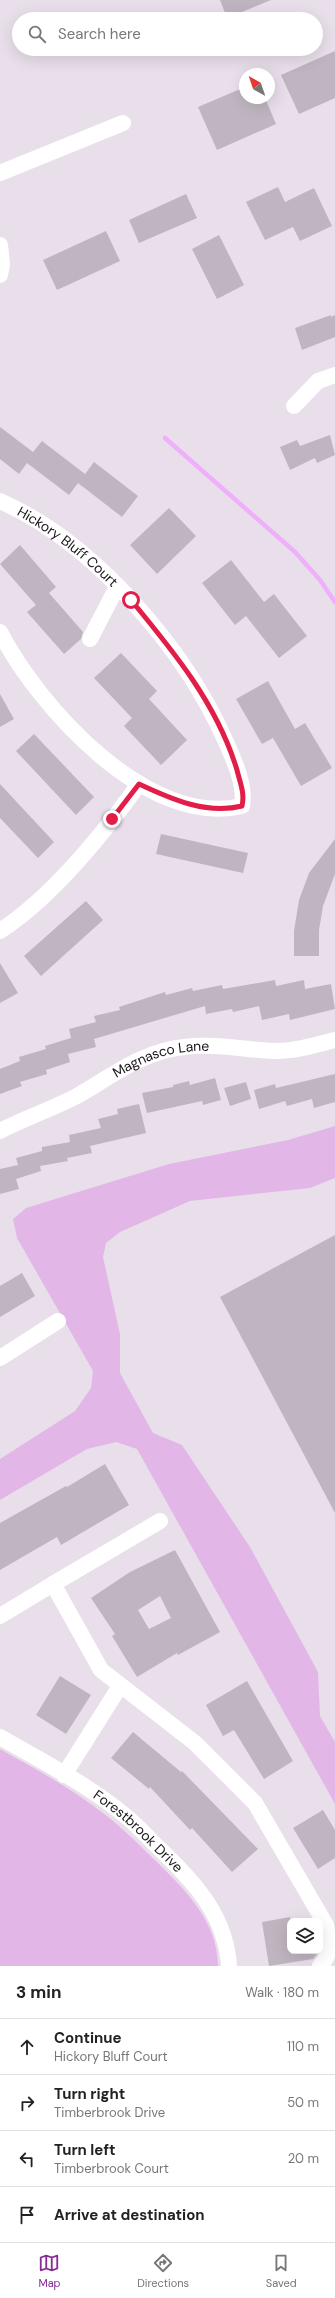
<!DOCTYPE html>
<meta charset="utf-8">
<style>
:root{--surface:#fff;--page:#f6f6f6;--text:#222;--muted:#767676;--line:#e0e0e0;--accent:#872b96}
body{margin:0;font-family:"DM Sans",sans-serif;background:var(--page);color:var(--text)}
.controls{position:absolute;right:12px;bottom:12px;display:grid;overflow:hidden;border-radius:8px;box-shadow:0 4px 16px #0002}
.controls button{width:36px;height:36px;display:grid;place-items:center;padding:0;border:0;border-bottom:1px solid var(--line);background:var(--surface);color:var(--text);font:20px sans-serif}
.compass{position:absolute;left:239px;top:68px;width:36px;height:36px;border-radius:50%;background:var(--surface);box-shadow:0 4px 16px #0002;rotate:320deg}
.stop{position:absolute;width:12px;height:12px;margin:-9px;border:3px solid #e11d48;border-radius:50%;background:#fff}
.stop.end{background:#e11d48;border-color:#fff;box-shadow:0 1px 4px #0008}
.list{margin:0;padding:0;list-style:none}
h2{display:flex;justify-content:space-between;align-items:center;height:52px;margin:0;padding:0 16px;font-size:17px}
h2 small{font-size:13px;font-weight:400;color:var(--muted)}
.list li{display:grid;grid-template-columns:26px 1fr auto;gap:12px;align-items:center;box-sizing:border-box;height:56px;padding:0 16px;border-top:1px solid var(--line)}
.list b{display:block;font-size:15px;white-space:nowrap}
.list p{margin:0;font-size:13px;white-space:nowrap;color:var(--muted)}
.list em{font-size:13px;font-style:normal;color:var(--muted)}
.icon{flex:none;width:22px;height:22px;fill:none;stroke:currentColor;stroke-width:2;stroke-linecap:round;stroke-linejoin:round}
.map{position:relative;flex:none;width:335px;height:1966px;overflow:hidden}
.search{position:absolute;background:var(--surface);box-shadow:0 4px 16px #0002;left:12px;right:12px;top:12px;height:44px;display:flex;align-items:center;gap:10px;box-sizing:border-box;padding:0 14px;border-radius:22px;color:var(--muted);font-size:15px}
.sheet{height:276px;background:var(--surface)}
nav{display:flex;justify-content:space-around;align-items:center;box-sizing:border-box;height:56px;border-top:1px solid var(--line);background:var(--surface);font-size:11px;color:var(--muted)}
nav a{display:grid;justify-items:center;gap:2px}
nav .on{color:var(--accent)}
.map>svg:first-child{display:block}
.green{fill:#e2b7e8}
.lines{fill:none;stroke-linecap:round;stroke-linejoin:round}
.stream{stroke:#efaffa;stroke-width:4.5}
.building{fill:#bfb5c0;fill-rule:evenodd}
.street{stroke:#fff;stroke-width:16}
.route{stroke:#e11d48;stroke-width:5}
.labels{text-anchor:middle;stroke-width:4;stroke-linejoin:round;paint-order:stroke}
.street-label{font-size:14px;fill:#19161a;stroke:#fff}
</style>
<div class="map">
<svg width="335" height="1966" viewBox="0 0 335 1966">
<rect width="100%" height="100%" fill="#e9dfeb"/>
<g class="green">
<path d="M335,1126v52l-25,10 -120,13 -70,31 -14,11 -3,14 17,77v39l33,60 29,12 68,102 68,125 2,44 15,26v62l-198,-355 -21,-7 -29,7 -87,51v-41l75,-48 16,-23 2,-17 -76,-133 -4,-19 13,-11 143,-44 119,-24z"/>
<path d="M0,1749c37,21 75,41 108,68 17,13 33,30 49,45 29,29 61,60 61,104h-218z"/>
</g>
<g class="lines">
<path class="stream" d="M165,438l130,114 25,28 15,22"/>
</g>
<g class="building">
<path d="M220,0h51l-44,18z"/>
<path d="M335,51v47l-36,16 -18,-39z"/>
<path d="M245,87v11h20l11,26 -59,26 -19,-43z"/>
<path d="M278,187l7,15 29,-14 18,38 -32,15 -7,-14 -28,13 -19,-38z"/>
<path d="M186,194l11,24 -58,25 -10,-23z"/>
<path d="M106,231l14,30 -63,29 -14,-30z"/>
<path d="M219,235l25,50 -27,14 -25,-50z"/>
<path d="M331,315v2l4,-2v22l-33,13 -7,-22z"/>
<path d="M0,427l33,25 9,-11 43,33 9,-12 44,34 -16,21 -44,-34 -9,12 -42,-32 -8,11 -19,-15z"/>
<path d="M330,435l5,20 -18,8 -2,-5 -25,12 -10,-23 17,-7 3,6z"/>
<path d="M169,508l27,28 -39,38 -27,-29z"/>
<path d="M20,545l36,42 -7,6 34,39 -2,7 -17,15 -37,-42 9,-7 -36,-41z"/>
<path d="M231,560l33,42 10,-8 33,42 -28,22 -33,-42 -11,9 -33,-42z"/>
<path d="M121,653l36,38 -8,8 38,41 -26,25 -37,-39 8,-8 -38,-40z"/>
<path d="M268,681l27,48 10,-6 27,45 -31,18 -28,-48 -11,6 -26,-45z"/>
<path d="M0,694l14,25 -14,8z"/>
<path d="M34,734l60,63 -18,18 -60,-64z"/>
<path d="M0,784l54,58 -16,16 -38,-40z"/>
<path d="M161,834l87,19 -5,20 -87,-19z"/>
<path d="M335,839v35l-12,32 -4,24v26h-25v-25l5,-31 10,-27z"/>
<path d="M86,901l17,19 -62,56 -17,-20z"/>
<path d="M0,963l18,30 -18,10z"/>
<path d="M275,980l1,6 28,-6 1,9 26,-5 4,25 -45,11 -1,-6 -27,6 -3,-14 -26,6 -1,-3 -26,5 -1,-8 -111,33 2,8 -28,7 2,8 -24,8 1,4 -27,8 2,4 -22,8v-25l20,-8 -1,-4 27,-8 -1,-3 26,-8 -2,-9 27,-7 -2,-6 26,-6 -1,-3 46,-15 1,3 26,-7 1,3 29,-6 1,4z"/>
<path d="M335,1074v28l-21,6 -2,-9 -25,7 -2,-5 -26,8 -5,-19 21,-6 1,4z"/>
<path d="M215,1078l6,22 -18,5 -1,-4 -55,12 -5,-20 31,-6v-2l16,-4 1,4z"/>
<path d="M246,1082l5,17 -21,7 -6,-18z"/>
<path d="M139,1104l7,29 -56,13 2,7 -25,5 1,3 -28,5 1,5 -25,8 3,10 -19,5v-25l18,-4 -2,-7 26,-7v-4l28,-5 -1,-7 32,-7 -3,-9 20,-5 -1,-5z"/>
<path d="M335,1235v278l-115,-216z"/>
<path d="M22,1273l13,23 -35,21v-31z"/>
<path d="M105,1464l24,41 -68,40 -4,-8 -57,33v-47l66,-37 1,1z"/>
<path d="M175,1550l45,82 -42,23 -1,-2 -40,24 -25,-41 3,-2 -24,-36 39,-26zM160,1596l11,22 -22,11 -11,-19z"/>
<path d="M60,1676l31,19 -25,39 -30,-19z"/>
<path d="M247,1681l46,80 -29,18 -30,-49 -11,6 -17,-31z"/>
<path d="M133,1732l48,40 1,-1 76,78 -26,23 -40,-44 -2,2 -40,-43 -1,2 -38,-31z"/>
<path d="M323,1810l12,20v28l-17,11 -25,-41z"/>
<path d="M290,1917v34h29l-1,2 -5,6 -44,7 -7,-44z"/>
</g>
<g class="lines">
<g class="street">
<path d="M0,173l123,-50"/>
<path d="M0,245l2,19 -2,11"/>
<path d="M294,406l24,-25 17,-6"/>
<path id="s1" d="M0,501c95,42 185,148 226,241 8,18 20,44 16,64 -94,23 -204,-100 -242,-174"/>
<path d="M90,639l27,-52"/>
<path d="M0,931c52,-34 103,-97 139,-147"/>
<path id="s2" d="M0,1131c25,-13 52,-22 77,-35 35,-20 66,-45 107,-49 31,-4 61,3 91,4 21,0 40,-6 60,-11"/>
<path d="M0,1358l58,-37"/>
<path d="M53,1584l107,-63"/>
<path d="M0,1616l53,-32 48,86 94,73 60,60 71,122c3,17 7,28 -6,41"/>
<path id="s3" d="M0,1737c43,25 89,48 128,81 13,11 24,24 37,36 32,31 61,64 64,112"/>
<path d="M64,1775l56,-89"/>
</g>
</g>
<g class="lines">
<path class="route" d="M112,819l27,-35c32,15 68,31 103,22 3,-13 -2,-23 -5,-36 -20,-66 -63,-118 -106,-170"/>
</g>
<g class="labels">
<g class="street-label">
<text dy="5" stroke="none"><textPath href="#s1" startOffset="82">Hickory Bluff Court</textPath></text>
<text dy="5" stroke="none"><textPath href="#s2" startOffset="178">Magnasco Lane</textPath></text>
<text dy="5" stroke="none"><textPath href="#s3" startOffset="168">Forestbrook Drive</textPath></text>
</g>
</g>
</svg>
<div class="controls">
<button><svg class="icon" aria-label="layers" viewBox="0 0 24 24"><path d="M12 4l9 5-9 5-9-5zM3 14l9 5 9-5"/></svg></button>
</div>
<svg class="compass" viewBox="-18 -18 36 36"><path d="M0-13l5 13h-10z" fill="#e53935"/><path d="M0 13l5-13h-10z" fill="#767676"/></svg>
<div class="stop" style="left:131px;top:600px"></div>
<div class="stop end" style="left:112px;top:819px"></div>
<div class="search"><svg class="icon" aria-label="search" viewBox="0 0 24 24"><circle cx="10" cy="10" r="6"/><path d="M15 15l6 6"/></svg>Search here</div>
</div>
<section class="sheet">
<h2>3 min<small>Walk · 180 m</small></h2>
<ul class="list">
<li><svg class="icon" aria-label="ahead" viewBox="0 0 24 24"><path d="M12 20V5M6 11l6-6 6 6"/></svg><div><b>Continue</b><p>Hickory Bluff Court</p></div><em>110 m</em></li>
<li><svg class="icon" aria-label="right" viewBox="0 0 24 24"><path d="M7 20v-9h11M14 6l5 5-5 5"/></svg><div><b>Turn right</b><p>Timberbrook Drive</p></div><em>50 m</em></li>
<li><svg class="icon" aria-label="left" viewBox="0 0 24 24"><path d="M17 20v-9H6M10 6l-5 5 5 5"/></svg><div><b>Turn left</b><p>Timberbrook Court</p></div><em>20 m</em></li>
<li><svg class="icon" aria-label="arrive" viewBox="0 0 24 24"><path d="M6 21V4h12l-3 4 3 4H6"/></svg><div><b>Arrive at destination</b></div></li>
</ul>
</section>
<nav>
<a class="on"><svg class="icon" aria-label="map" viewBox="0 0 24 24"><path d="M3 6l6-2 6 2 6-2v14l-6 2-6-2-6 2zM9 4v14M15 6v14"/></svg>Map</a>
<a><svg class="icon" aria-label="directions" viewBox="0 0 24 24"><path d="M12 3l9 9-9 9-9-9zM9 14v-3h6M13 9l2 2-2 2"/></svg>Directions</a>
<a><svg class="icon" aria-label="saved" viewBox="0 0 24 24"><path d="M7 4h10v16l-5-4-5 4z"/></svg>Saved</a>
</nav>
